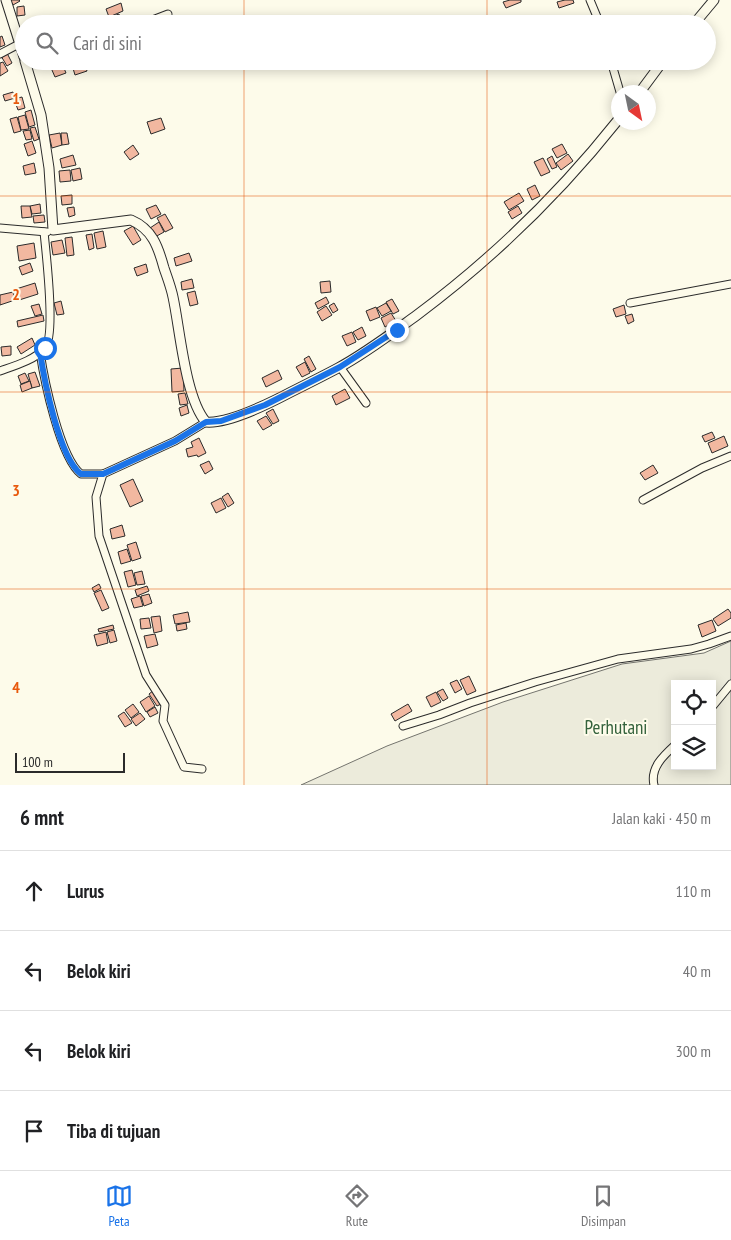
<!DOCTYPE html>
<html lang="id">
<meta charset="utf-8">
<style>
:root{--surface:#fff;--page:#f6f6f6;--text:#202124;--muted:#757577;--line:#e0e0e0;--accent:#1a73e8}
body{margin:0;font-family:"PT Sans Narrow",sans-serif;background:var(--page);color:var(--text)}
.controls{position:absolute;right:15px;bottom:15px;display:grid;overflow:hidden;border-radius:0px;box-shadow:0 2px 12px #0003}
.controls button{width:45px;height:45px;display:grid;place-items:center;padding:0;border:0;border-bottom:1px solid var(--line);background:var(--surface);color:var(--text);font:25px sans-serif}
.compass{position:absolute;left:611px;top:85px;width:45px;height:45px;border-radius:50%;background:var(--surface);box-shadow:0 2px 12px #0003;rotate:147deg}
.scale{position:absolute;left:15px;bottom:12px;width:110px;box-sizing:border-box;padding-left:5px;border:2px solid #2b2b2b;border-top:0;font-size:14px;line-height:18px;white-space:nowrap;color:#2b2b2b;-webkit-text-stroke:4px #fdfbea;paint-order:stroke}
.stop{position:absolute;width:15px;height:15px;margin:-11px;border:4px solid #1a73e8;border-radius:50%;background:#fff}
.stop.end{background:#1a73e8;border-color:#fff;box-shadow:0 1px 5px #0008}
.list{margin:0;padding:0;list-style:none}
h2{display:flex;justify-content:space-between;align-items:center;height:65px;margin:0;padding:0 20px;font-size:21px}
h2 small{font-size:16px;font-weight:400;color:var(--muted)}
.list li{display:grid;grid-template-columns:32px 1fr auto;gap:15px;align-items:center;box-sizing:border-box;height:80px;padding:0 20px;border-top:1px solid var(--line)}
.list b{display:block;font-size:19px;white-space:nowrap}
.list em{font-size:16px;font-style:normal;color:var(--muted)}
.icon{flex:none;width:28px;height:28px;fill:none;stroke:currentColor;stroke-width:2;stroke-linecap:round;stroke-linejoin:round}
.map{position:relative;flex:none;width:731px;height:785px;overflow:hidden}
.search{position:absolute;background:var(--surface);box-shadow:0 2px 12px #0003;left:15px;right:15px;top:15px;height:55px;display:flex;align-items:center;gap:12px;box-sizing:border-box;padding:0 18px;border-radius:28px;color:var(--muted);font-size:19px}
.sheet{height:385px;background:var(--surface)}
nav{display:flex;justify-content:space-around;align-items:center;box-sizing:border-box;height:70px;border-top:1px solid var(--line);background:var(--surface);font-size:14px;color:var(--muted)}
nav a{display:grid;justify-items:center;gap:2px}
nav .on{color:var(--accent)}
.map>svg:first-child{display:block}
.green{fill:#ecebdb;stroke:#74746e;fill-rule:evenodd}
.building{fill:#f2b8a0;stroke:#2b2b2b}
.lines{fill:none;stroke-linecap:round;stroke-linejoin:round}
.minor-casing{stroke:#2b2b2b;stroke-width:9}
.tertiary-casing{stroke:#2b2b2b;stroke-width:11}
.minor{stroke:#fdfbea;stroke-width:7}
.tertiary{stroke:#fdfbea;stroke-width:9}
.route{stroke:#1a73e8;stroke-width:6}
.grid{fill:none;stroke:#e8590c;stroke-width:1;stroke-opacity:0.55}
.labels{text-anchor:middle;stroke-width:4;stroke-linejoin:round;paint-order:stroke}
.park-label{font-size:19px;fill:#34623c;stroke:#fdfbea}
.grid-label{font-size:16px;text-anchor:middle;font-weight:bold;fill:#e8590c;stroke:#fdfbea;stroke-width:4;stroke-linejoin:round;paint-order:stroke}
</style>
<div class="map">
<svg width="731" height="785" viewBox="0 0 731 785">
<rect width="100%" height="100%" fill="#fdfbea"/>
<path class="green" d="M731,641v144h-430l86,-39 116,-44 119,-38 82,-11zM675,684h37v82h-37z"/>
<g class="building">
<path d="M10,0h9l1,1 -7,4z"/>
<path d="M510,0h11v2l-15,6 -3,-6z"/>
<path d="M565,0h8l1,3 -15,5 -2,-6z"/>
<path d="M121,3l2,8 -14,6 -3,-8z"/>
<path d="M24,6l1,9 -8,1v-9z"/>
<path d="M119,14l2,8 -11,2 -2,-6z"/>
<path d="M2,36l3,9 -5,2v-10z"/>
<path d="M7,53l5,10 -5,3 -6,-10z"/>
<path d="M48,61h13l5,12 -11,4z"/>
<path d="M112,61h12l-10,4z"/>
<path d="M3,62l5,9 -8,5v-13z"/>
<path d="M84,62l3,9 -12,4 -3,-10z"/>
<path d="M13,92l2,6 -10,3 -2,-6z"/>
<path d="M22,97l3,11 -7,2 -4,-11z"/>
<path d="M31,110l4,15 -6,2 -4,-15z"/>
<path d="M25,115l4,14 -8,1 -3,-13z"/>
<path d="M17,117l4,14 -7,2 -4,-14z"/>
<path d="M161,118l4,11 -14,5 -4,-12z"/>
<path d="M35,127l4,12 -5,2 -4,-13z"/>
<path d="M30,130l2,9 -6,1 -3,-9z"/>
<path d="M60,133l2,12 -10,3 -3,-13z"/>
<path d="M61,133h6l2,11 -7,1z"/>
<path d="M32,141l4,12 -8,3 -4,-12z"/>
<path d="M562,144l5,9 -10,5 -5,-9z"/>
<path d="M133,145l6,9 -9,6 -6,-8z"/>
<path d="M568,154l5,7 -12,9 -5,-7z"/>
<path d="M73,155l3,10 -14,3 -2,-9z"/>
<path d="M552,156l5,11 -5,2 -5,-10z"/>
<path d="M543,158l7,14 -9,4 -7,-14z"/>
<path d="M34,163l2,10 -11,2 -2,-9z"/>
<path d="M80,168l2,11 -9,2 -2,-11z"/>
<path d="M70,170l1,11 -11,1 -1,-11z"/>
<path d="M535,185l5,11 -8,4 -5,-11z"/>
<path d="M519,193l5,8 -15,9 -5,-8z"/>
<path d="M72,195v9l-10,1 -1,-9z"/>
<path d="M40,204l1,9 -9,1 -2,-8z"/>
<path d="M156,205l5,9 -10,5 -5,-10z"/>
<path d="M21,206h9l2,11 -10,1z"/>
<path d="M518,206l4,7 -10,6 -4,-7z"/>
<path d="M74,207l1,8 -6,2 -2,-9z"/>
<path d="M165,214l8,14 -8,4 -8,-14z"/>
<path d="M44,215l1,7 -11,1 -1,-7z"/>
<path d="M159,222l5,10 -9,5 -5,-9z"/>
<path d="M133,226l8,14 -8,5 -9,-14z"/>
<path d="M103,231l3,16 -9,2 -3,-16z"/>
<path d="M92,234l2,14 -5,2 -3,-15z"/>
<path d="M72,237l2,18 -7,1 -2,-18z"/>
<path d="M62,240l3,13 -12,2 -2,-13z"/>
<path d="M34,243l2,15 -17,3 -2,-15z"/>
<path d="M189,253l3,8 -16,5 -2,-8z"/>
<path d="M30,263l3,8 -11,4 -3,-8z"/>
<path d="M146,264l2,8 -11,4 -3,-8z"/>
<path d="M192,279l2,9 -12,2 -1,-8z"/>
<path d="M330,281l1,11 -10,1 -1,-11z"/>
<path d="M35,283l3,11 -22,7 -3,-11z"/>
<path d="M195,291l3,13 -8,2 -3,-13z"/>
<path d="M13,292l2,8 -15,5v-10z"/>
<path d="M326,297l3,6 -11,6 -3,-6z"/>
<path d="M392,299l7,12 -6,3 -7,-12z"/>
<path d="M61,301l3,13 -7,1 -3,-12z"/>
<path d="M334,303l4,7 -5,3 -4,-7z"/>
<path d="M386,303l5,8 -9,5 -5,-8z"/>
<path d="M39,304l3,10 -7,2 -4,-10z"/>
<path d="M624,305l2,9 -10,3 -3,-8z"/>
<path d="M326,306l6,9 -10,6 -5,-9z"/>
<path d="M376,307l4,10 -10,4 -4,-10z"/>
<path d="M391,313l5,8 -11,6 -4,-9z"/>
<path d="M632,314l2,7 -6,3 -3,-8z"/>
<path d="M43,315l1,6 -26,6 -1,-6z"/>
<path d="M362,327l4,9 -8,4 -5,-8z"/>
<path d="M352,332l4,10 -9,4 -5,-10z"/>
<path d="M32,338l3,7 -14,9 -4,-7z"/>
<path d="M11,346v9l-9,1 -1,-9z"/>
<path d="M309,356l7,13 -5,3 -7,-13z"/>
<path d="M305,362l5,11 -8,4 -6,-10z"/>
<path d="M183,368l1,23 -12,1 -1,-23z"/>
<path d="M278,370l4,9 -16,8 -4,-9z"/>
<path d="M35,372l5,14 -8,2 -4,-14z"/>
<path d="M25,373l4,8 -8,3 -3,-8z"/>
<path d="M30,381l2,7 -10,4 -2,-7z"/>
<path d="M345,389l5,9 -14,7 -4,-9z"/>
<path d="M185,393l3,11 -8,1 -2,-11z"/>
<path d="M187,405l2,8 -8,3 -2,-8z"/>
<path d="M273,409l6,12 -6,3 -7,-11z"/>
<path d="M266,416l6,9 -9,5 -6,-9z"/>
<path d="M712,432l3,6 -10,4 -3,-6z"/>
<path d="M724,436l4,10 -16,7 -4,-10z"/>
<path d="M199,438l7,15 -8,4 -1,-2 -9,2 -2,-8 7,-2 -2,-5z"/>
<path d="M209,461l4,8 -8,5 -5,-9z"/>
<path d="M653,465l5,8 -13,7 -5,-7z"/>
<path d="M133,479l10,22 -13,6 -10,-22z"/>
<path d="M228,493l6,10 -6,4 -6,-10z"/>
<path d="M221,498l5,10 -10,5 -5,-10z"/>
<path d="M122,525l3,11 -13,3 -2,-10z"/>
<path d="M136,542l5,16 -9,3 -5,-16z"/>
<path d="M127,549l4,12 -10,3 -3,-12z"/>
<path d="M132,570l4,15 -8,2 -4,-15z"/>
<path d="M142,571l3,13 -8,1 -3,-12z"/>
<path d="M99,584l2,4 -7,4 -2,-4z"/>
<path d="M147,586l2,5 -12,5 -2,-6z"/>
<path d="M101,590l8,18 -7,3 -8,-18z"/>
<path d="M149,594l3,9 -8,3 -3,-10z"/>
<path d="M140,596l3,10 -9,2 -3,-9z"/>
<path d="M728,609l3,4v5l-13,8 -5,-7z"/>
<path d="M188,612l2,10 -15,2 -2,-9z"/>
<path d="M160,616l2,15 -8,2 -3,-16z"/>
<path d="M149,618l2,10 -10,1 -1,-10z"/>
<path d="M712,620l4,11 -14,6 -4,-12z"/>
<path d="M186,623l1,6 -10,2 -1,-6z"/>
<path d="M113,625l1,4 -15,3 -1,-3z"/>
<path d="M114,630l3,11 -7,2 -3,-11z"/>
<path d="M106,632l2,11 -11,3 -3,-11z"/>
<path d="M155,634l3,11 -11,3 -3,-12z"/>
<path d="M469,676l7,15 -9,4 -7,-15z"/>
<path d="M457,680l5,9 -7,4 -5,-10z"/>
<path d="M443,689l5,9 -5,3 -6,-9z"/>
<path d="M154,690l9,13 -6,3 -8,-12z"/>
<path d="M436,692l5,10 -10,5 -5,-10z"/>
<path d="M149,696l6,10 -9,6 -6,-10z"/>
<path d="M133,704l6,8 -8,6 -6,-8z"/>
<path d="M408,704l4,7 -17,10 -4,-7z"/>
<path d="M155,707l3,6 -8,4 -3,-5z"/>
<path d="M124,712l8,11 -7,4 -7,-11z"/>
<path d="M140,713l5,6 -9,7 -5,-7z"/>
</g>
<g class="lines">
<g class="minor-casing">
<g id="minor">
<path d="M590,0l10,24"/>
<path d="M142,24l26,-10"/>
<path d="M0,54l19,-10"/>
<path d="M611,61l9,31"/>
<path d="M0,228l47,4"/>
<path d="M630,303l101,-19"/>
<path d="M40,352c4,27 20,106 41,122h22"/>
<path d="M340,367l26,36"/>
<path d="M0,371c14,-5 35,-11 45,-23 11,-13 1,-95 -1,-116"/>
<path d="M643,500l59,-32 29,-12"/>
<path d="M712,707l19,-23"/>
<path d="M403,726l36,-11 31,-12 65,-21 83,-23 73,-10 18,-5 22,-8"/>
<path d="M202,769l-18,-2 -21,-46 2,-16 -19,-30 -47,-139 -3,-39 7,-23 72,-33 31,-19"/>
<path d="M654,785c-4,-17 9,-29 21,-40"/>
</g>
</g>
<g class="tertiary-casing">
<g id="tertiary">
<path d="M6,0l18,57"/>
<path d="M694,24l20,-24"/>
<path d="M25,61l16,54 8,53 4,62 78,-10c21,9 27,26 33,48 3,9 7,19 9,29 7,32 12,101 33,125 23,2 64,-19 85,-30 16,-8 32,-16 47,-24 28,-15 54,-35 79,-53 75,-56 143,-122 201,-195"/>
<path d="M640,92l23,-31"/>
</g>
</g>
<use href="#minor" class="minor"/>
<use href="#tertiary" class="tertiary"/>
</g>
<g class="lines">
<path class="route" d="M45,348l-5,4c4,27 19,106 41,122h22l72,-33 31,-19 15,-1 44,-16 75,-38 57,-37"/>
</g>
<path class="grid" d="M244,0v24M487,0v24M244,61v724M487,61v724M0,196h731M0,392h731M0,589h731"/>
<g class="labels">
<g class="park-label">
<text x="616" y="734">Perhutani</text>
</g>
</g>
<g class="grid-label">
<text x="16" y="104">1</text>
<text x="16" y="300">2</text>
<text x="16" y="496">3</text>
<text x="16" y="693">4</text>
</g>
</svg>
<div class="controls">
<button><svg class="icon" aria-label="locate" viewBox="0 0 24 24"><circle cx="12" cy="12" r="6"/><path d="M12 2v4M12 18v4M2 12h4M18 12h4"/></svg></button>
<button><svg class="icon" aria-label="layers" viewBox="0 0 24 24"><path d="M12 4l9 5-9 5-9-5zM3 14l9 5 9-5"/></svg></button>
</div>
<svg class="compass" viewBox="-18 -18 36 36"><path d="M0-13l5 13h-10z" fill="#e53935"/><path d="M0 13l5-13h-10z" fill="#757577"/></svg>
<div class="scale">100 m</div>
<div class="stop" style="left:45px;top:348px"></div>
<div class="stop end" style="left:397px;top:330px"></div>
<div class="search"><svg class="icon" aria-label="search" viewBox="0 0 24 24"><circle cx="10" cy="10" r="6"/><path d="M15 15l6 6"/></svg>Cari di sini</div>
</div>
<section class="sheet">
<h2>6 mnt<small>Jalan kaki · 450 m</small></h2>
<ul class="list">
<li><svg class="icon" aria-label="ahead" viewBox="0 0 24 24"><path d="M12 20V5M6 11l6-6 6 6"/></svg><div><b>Lurus</b></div><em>110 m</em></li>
<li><svg class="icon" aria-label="left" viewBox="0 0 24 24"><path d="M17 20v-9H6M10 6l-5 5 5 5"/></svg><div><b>Belok kiri</b></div><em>40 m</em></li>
<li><svg class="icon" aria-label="left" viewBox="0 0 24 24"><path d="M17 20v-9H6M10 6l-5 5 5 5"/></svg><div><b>Belok kiri</b></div><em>300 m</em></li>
<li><svg class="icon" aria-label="arrive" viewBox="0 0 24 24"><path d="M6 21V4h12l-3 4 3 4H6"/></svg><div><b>Tiba di tujuan</b></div></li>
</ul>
</section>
<nav>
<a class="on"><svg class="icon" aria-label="map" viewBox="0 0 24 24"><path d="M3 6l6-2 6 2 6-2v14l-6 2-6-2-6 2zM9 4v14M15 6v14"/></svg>Peta</a>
<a><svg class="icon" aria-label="directions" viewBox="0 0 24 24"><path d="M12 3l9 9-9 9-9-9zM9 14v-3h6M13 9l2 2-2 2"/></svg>Rute</a>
<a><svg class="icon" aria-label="saved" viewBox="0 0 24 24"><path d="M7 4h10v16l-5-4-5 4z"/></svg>Disimpan</a>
</nav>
